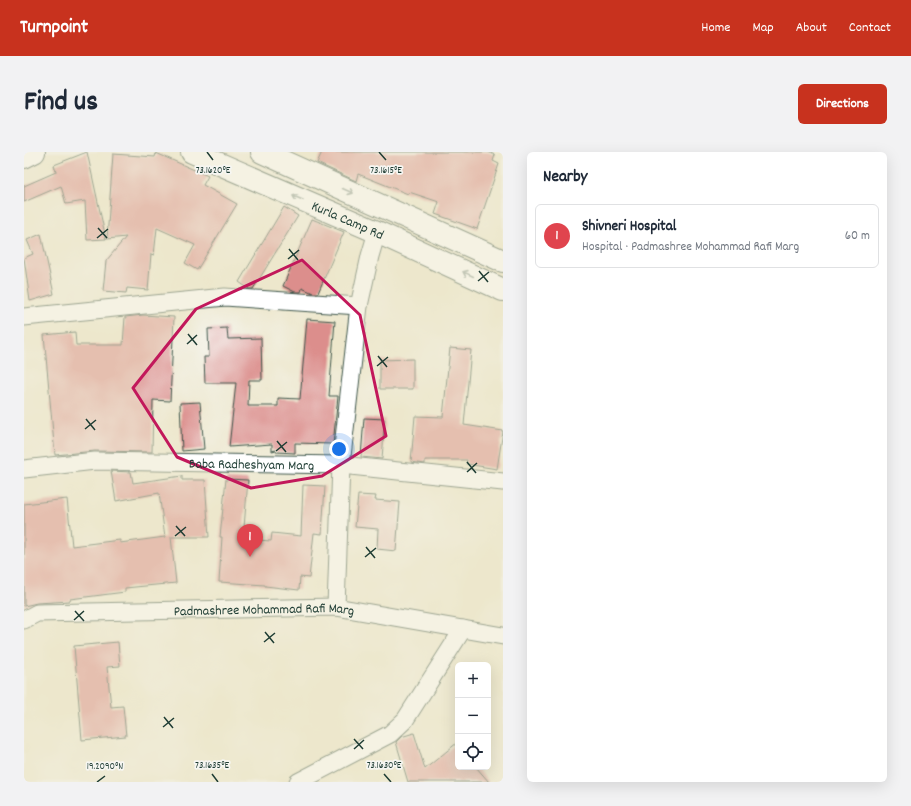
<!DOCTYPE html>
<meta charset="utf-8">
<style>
:root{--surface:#fff;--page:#f2f2f3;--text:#1f2937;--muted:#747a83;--line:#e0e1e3;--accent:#c8321e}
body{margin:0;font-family:Dekko,sans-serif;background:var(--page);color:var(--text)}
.controls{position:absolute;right:12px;bottom:12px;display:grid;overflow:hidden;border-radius:6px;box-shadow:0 4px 16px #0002}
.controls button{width:36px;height:36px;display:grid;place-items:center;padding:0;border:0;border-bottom:1px solid var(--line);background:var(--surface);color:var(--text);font:20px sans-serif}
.you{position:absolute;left:315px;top:297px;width:14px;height:14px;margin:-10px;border:3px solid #fff;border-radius:50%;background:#1a73e8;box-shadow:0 0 0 6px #1a73e833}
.badge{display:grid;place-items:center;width:26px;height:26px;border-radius:50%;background:var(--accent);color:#fff;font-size:13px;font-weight:700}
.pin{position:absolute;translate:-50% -33px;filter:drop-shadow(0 1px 2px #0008)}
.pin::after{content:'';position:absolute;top:21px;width:14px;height:12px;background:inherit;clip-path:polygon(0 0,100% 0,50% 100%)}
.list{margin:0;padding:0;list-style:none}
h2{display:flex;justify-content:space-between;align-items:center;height:52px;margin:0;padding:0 16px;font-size:17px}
h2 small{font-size:13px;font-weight:400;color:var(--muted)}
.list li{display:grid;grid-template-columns:26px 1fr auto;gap:12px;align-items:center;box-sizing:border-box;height:64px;margin:0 8px 8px;padding:0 8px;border:1px solid var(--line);border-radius:6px}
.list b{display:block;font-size:15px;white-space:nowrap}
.list p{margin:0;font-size:13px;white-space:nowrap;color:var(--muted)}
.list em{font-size:13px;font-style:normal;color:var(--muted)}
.icon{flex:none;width:22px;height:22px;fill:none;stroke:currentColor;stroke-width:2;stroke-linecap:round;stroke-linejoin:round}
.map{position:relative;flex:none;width:479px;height:630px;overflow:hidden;border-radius:6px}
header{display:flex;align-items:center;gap:24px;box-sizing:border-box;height:56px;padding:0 20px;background:var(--accent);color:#fff}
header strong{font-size:19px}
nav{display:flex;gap:22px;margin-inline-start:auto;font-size:14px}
.intro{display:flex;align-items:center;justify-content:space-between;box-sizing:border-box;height:96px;padding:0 24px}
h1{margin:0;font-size:28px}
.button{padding:10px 18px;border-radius:6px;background:var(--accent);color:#fff;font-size:14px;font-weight:700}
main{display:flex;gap:24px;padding:0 24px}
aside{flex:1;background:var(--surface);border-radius:6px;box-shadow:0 4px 16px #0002}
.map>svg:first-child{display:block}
.building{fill:#dc8e8c}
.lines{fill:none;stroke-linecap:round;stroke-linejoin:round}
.street-casing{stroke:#3e564b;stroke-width:19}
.secondary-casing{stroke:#3e564b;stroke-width:24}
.street{stroke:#fff;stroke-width:17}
.secondary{stroke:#fff;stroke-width:22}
.oneway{stroke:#8f9e9a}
.marked{fill:none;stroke:#c2185b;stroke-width:3;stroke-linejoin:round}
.ticks{fill:none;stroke:#1f3d34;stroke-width:1.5}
.labels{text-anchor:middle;stroke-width:3.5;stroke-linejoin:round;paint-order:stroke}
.street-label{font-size:14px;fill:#1f3d34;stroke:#f6f6f2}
.ticks-label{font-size:10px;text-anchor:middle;fill:#1f3d34;stroke:#f6f6f2;stroke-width:3.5;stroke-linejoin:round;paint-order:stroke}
</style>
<header>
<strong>Turnpoint</strong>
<nav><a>Home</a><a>Map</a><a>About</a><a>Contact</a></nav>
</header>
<div class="intro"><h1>Find us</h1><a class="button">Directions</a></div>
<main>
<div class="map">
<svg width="479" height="630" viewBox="0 0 479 630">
<rect width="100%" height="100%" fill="#f6f6f2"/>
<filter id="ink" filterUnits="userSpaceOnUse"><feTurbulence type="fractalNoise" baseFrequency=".025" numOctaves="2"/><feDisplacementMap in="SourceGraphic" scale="8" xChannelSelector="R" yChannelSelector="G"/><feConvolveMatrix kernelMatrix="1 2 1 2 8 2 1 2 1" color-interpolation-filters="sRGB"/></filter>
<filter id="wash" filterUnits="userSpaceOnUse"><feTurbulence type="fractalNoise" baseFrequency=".012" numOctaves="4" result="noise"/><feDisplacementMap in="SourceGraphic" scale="16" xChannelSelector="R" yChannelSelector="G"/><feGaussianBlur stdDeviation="0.9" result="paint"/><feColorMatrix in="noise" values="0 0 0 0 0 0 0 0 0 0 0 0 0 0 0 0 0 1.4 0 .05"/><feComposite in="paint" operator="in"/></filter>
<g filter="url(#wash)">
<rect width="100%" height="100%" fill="#ede7cc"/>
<g id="blocks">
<g class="building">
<path d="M63,0l19,87 -19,1 -2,-39 -19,3 -5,-18 -37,16v-16l32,-14 -2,-7z"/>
<path d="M298,0h166l7,3 -2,6 6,3 -22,65 -42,-15 4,-12 -30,-10 -1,2 -50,-20 -2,7 -39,-18z"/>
<path d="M132,1l52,23 -5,9 34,19 -40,66 -12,-7 10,-18 -38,-17 -3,27 -3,-1 -3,36 -21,-2 -1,5 -23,-2 3,-30 20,-24 -19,2 6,-85 42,3z"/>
<path d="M260,55l14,9 -45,73h-4l-10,-7z"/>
<path d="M288,67l32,13 -26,61h-5l-11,-5 -1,4h-6l-12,-6z"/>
<path d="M17,82l13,60 -24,7 -6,-43 9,-4 -6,-14z"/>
<path d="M119,163l31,2 -4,84 -17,-1 -1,52 -57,-1 -40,4 -11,-120 31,-3 1,13h47l2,-28z"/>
<path d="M283,167l28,2 -6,75h9l-5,48 -38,-1v10l-19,-1v-2l-4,1v-7l-43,3 7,-64h-31l-1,-26h5l-1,-28 19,-1 1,11 33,-1 1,42h-13l-1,26h30v-8l22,1z"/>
<path d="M426,196l21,2 -7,75 39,6 -6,38 -31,-5 1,-4h-42v4l-14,-2 4,-46 28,1z"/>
<path d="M389,207v30h-33v-29z"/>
<path d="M176,250l4,47 -22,2 -2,-48z"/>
<path d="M340,266l21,1 -3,40 -21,-2z"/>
<path d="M87,319l20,1 2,11 49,-7v4h23l4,57h-38l5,46 -51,5v4l-55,7v2l-33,2 -13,3v-102l43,-5 5,47 48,-6v3l45,-6 -6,-44 -43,8z"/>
<path d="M202,327l22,1 -5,59 28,2 1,-8 29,3 2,-51 22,1 -3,48 -8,-1 -5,45 -9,-1 -1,13 -34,-4v-1l-46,-3 3,-45h-2z"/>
<path d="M334,343l18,1 -1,4 25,2 -4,49 -19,-2 1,-20 -23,-2z"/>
<path d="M94,490l2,24 -13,1 4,40 12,-1 3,30 -44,4 -8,-94z"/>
<path d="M390,581l11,36 33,-27v25h18l13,15h-81l-12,-40 5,-5z"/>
</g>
</g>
</g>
<g filter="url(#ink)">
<use href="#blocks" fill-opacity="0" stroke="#3e564b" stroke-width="1"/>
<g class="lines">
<g class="street-casing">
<g id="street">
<path d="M0,165l201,-20 134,9"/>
<path id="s1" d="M0,317l71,-8 246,4 162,17"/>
<path d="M312,455l5,-142 18,-159 11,-50 7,-24"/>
<path id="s2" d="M0,468l13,-7 299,-6 167,29"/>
<path d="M274,630l92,-48 15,-14 58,-91"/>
</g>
</g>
<g class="secondary-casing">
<g id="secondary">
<path id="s3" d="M168,0l185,80 126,58"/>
<path d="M238,0l241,109"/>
<path d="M0,5l10,-5"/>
</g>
</g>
<use href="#street" class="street"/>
<use href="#secondary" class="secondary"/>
</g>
<defs><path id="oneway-shaft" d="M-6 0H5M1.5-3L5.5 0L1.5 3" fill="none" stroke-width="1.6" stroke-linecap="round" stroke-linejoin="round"/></defs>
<g class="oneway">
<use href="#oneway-shaft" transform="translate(324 39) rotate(24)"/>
<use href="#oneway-shaft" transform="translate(274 46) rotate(-157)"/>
<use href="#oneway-shaft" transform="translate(444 122) rotate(-155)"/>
</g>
</g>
<path d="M0 0H479V630H0ZM278,108l58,55 26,121 -64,40 -71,12 -74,-31 -44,-69 63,-79z" fill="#ede7cc" fill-opacity=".55" fill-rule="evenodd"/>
<path class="marked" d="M278,108l58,55 26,121 -64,40 -71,12 -74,-31 -44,-69 63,-79z"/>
<path class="ticks" d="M183,0l6,8M355,0l7,8M74,76l9,10M73,86l11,-9M265,97l9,11M264,107l11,-9M455,119l9,11M454,129l11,-9M164,182l9,11M163,192l10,-9M354,204l9,11M353,214l11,-9M62,267l9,11M61,277l11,-9M253,289l9,11M252,299l11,-9M443,310l9,11M443,320l10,-9M152,374l9,10M151,384l11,-9M342,395l9,11M341,405l11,-9M51,459l9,10M50,468l10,-9M241,480l9,11M240,490l11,-9M140,565l9,11M139,575l11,-9M330,587l9,10M330,597l10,-9M188,622l6,8M360,622l7,8M73,630l8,-6"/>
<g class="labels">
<g class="street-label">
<text dy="5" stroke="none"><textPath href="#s3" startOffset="170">Kurla Camp Rd</textPath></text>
<text dy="5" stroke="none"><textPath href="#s1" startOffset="228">Baba Radheshyam Marg</textPath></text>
<text dy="5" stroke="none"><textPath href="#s2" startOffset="242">Padmashree Mohammad Rafi Marg</textPath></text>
</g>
</g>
<g class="ticks-label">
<text x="362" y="21">73.1615°E</text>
<text x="189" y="21">73.1620°E</text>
<text x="188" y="616">73.1635°E</text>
<text x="360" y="616">73.1630°E</text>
<text x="81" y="617">19.2090°N</text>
</g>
</svg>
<div class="controls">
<button>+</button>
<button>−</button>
<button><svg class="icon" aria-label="locate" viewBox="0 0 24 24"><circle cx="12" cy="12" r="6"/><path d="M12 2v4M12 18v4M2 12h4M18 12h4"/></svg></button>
</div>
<div class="you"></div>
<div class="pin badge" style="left:226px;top:405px;background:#e0444e">1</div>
</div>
<aside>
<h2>Nearby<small></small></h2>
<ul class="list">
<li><span class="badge" style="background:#e0444e">1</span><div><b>Shivneri Hospital</b><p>Hospital · Padmashree Mohammad Rafi Marg</p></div><em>60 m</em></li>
</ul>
</aside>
</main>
